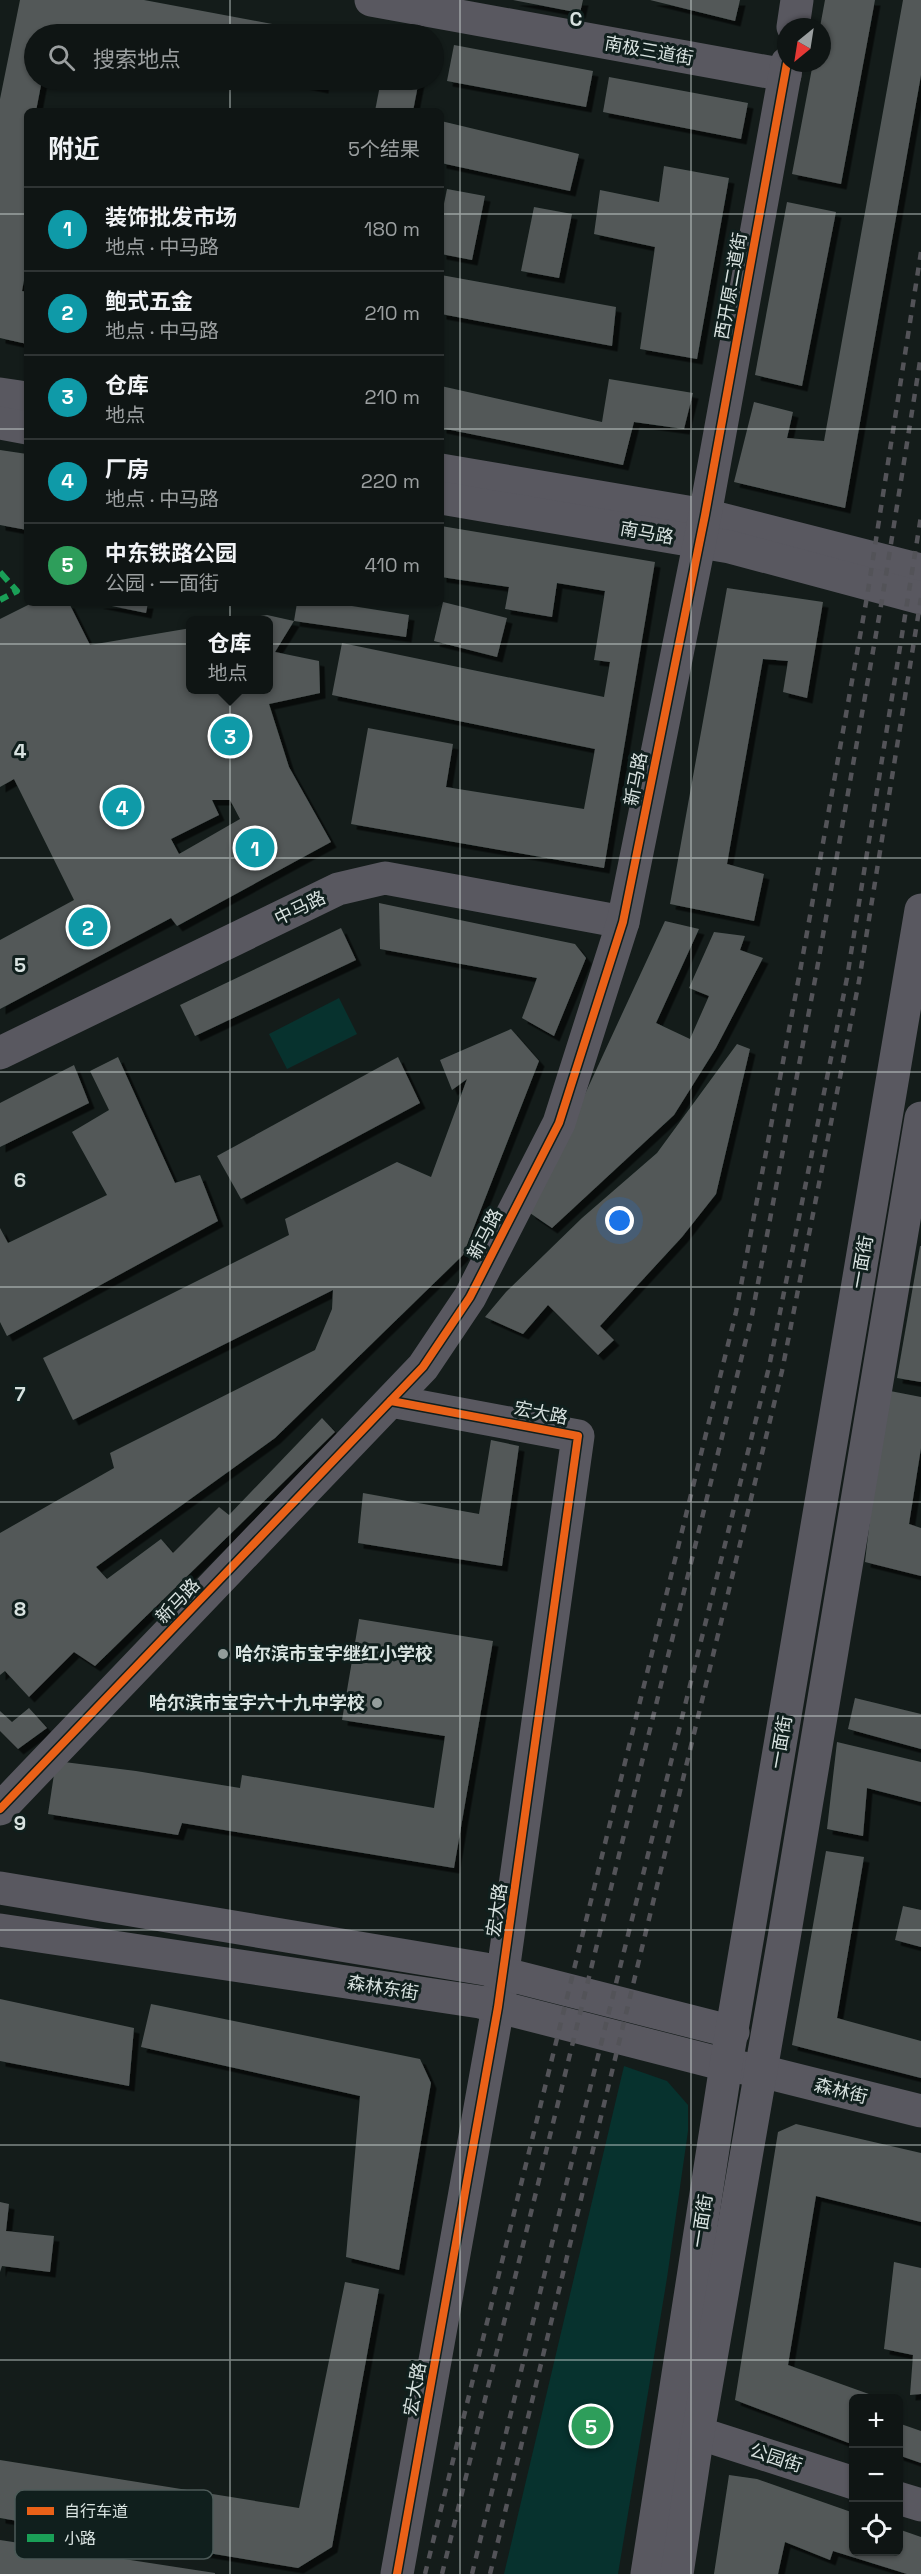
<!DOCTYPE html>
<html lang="zh">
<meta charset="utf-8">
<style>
:root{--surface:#0f1514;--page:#1d2222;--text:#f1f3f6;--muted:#9b9fa0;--line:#2f3434;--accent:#ea580c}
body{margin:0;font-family:"Space Grotesk","Noto Sans SC",sans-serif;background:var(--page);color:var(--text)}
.controls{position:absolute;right:18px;bottom:18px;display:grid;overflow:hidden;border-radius:9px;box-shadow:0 2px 4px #0004}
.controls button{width:54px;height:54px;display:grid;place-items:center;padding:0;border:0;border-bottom:2px solid var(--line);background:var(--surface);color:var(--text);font:30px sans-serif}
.compass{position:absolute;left:777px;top:18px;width:54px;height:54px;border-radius:50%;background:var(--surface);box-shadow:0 2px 4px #0004;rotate:210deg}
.you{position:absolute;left:620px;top:1221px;width:21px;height:21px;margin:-15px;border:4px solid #fff;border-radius:50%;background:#1a73e8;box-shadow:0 0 0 9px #1a73e833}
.badge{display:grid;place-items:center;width:39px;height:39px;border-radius:50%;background:var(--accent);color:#fff;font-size:20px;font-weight:700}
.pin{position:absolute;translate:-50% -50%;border:3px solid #fff;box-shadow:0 2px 6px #0006}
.popup{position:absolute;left:186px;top:616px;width:87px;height:78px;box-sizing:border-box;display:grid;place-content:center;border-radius:9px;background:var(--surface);filter:drop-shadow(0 2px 4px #0005);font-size:20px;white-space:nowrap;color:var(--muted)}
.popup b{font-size:22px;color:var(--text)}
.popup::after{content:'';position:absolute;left:50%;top:100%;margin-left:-12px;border:12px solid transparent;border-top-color:var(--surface)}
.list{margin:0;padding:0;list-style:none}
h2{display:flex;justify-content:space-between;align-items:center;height:78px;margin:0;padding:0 24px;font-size:26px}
h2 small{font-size:20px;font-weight:400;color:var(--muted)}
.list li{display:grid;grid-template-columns:39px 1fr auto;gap:18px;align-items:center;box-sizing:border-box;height:84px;padding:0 24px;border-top:2px solid var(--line)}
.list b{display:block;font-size:22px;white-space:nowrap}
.list p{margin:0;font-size:20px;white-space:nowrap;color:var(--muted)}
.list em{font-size:20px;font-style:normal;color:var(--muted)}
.icon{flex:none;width:33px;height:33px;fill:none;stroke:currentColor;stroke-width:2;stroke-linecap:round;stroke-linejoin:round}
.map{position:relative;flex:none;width:921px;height:2574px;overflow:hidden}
.search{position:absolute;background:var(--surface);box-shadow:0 2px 4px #0004;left:24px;top:24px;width:420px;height:66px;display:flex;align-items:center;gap:15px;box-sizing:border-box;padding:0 21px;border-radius:33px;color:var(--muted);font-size:22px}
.panel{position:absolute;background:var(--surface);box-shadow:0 2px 4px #0004;left:24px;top:108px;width:420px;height:498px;border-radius:9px}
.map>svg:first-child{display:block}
.green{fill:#07322e}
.building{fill:#525958;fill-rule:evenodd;filter:url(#shadow)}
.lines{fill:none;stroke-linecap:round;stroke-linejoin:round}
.secondary{stroke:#595860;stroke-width:33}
.rail{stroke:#535358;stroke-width:4.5;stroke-dasharray:8 8;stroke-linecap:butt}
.quiet{stroke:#1a9f57;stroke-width:6;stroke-dasharray:12 6;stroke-linecap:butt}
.cycleway-casing{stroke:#101f1d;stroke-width:11}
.cycleway{stroke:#ea6118;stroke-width:8}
.grid{fill:none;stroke:#d8e2e0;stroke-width:1.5;stroke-opacity:0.55}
.poi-dot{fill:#939d9b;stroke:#101f1d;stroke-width:2}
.labels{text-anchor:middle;stroke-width:6;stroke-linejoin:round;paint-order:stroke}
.street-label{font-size:18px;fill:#d8e2e0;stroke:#101f1d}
.poi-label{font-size:18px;font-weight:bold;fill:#d8e2e0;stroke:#101f1d;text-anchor:start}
.key{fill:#101f1d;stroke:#4c5a58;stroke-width:1.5}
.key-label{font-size:16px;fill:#d8e2e0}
.grid-label{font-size:20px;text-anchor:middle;font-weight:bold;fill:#d8e2e0;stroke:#101f1d;stroke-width:6;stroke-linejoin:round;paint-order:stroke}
</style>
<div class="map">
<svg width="921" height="2574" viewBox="0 0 921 2574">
<defs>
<filter id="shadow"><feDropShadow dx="5.5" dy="5.5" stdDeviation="0" flood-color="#0009"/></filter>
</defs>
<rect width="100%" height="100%" fill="#141c1a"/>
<g class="green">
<path d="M339,998l18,36 -70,35 -18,-35z"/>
<path d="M624,2066l43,15 21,24v26l-21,147 -49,296h-114z"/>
</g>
<g class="building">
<path d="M20,0h124l176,33 -286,1v46h8l-6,31h-9v153l-5,27 5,1v52l-27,-6v-239z"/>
<path d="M513,0h70l-3,13z"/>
<path d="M650,0h90l-5,21z"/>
<path d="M825,0h50l-34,184 -49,-10 21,-111h9v-36h-2z"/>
<path d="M903,0h18v75l-76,433 -111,-26 20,-80 39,10 -6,26 37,3z"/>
<path d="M454,45l139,26 -7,36 -139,-26z"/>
<path d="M609,77l139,26 -7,36 -138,-27z"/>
<path d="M284,80h40l-1,8z"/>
<path d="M381,80h38l-6,31h-38z"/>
<path d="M441,121l138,33 -9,37 -129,-28z"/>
<path d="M664,166l65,12 -32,181 -57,-10 15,-102 -61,-13 6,-44 59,12z"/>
<path d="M447,189l38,7 -13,64 -31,-6v-36z"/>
<path d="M787,202l49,10 -34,174 -47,-11z"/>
<path d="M534,207l38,7 -13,64 -38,-7z"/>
<path d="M441,275l175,32 -4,39 -171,-32z"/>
<path d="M609,379l84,14 -9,36 -50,-7 -11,43 -182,-37v-42l161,36z"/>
<path d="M0,450l27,4v76l-27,-5z"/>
<path d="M441,526l214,36 -51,306 -253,-44 17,-96 85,16 -7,43 138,22 11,-60 -263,-54 10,-52 262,54 6,-35 -16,-2 11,-69 -48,-8 -5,34 -47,-8 4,-22 -68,-10z"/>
<path d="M727,588l96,14 -16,96 -24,-6 5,-31 -25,-2 -36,205 37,10 -10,47 -84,-17z"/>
<path d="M443,602l64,16 -10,39 -63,-16z"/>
<path d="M32,603h37l21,42 101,-17v62h78v-70l-28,-1 26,-4 27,6 -19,31 44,9 1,32 -51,11 20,63 42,75 -154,84 -6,-8 -171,91v-69l74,-40 -60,-121 -14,8v-168zM212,800h18l10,19 -61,35 -8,-15 48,-24z"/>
<path d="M97,603h51l-2,10z"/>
<path d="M297,603h36l76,12 -3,22 -112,-16z"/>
<path d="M379,903l196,41 11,14 -32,78 -32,-18 15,-40 -157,-29z"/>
<path d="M665,921l34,8 -43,94 34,16 19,-43 -20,-8 25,-56 31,4 -5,14 23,8 -47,90 -42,67 -122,113 -22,-15z"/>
<path d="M341,928l15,32 -161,76 -15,-31z"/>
<path d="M511,1029l28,32 -76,194 -188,183 -179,129 11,12 54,-40 12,14 46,-46 10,8 93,-97 13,14 -240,234 -21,-14 -45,45 -24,-26 -5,4v-142l114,-65 -4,-15 205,-103 17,-41 1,-19 -260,130 -30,-62 246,-123 -4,-16 112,-57 34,15 36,-98 -15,11 -12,-30z"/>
<path d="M737,1044l13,5 -34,145 -34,43 -82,89 14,14 -16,15 -50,-50 -25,29 -38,-17 21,-25 76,-74 75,-65z"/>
<path d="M118,1057l57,126 25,-8 18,46 -211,115 -7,-14v-94l8,15 99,-48 -35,-63 37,-22 -19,-39z"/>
<path d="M398,1057l22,46 -179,96 -24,-43z"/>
<path d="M74,1065l15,38 -89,44v-44z"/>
<path d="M920,1246h1v136l-24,-4z"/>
<path d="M885,1390l36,7v51l-12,76 12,4v48l-56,-14z"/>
<path d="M491,1440l28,6 -17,120 -144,-23 5,-50 116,21z"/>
<path d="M359,1619l134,22 -39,227 -272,-45 -4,12 -130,-21 8,-53 80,10 104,17 2,-13 192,33 11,-72 -103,-16z"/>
<path d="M855,1698l66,16v35l-73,-20z"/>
<path d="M29,1708l18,20 -29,21 -18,-18v-20l12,11z"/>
<path d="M837,1742l84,20v40l-54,-14 -4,48 -36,-7z"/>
<path d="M826,1851l38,6 -27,161 84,23v37l-129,-33z"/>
<path d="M903,1906l18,4v37l-26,-7z"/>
<path d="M0,1999l134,29 -5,58 -129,-25z"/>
<path d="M151,2004l269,55 11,24 -32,187 -53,-13 14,-161 -219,-49z"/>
<path d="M796,2124l125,29v69l-105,-26 -28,169 92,33h-26v47l-119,-45 43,-268z"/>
<path d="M0,2202l9,2 -3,27 48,5 -4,36 -48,-6 -2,6z"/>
<path d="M894,2262l27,6v126l-11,1 3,-40 -29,-6z"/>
<path d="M345,2282l34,7 -47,258 -34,21 -298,-50v-58l299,48z"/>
<path d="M898,2423l23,8v32l-23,-8z"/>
<path d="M729,2475l28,4 97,34v39h44v-23l23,8v37h-14l-74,-23 -3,9 -45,-18 -7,32h-64z"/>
<path d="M0,2540l215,33v1h-215z"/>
</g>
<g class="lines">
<g class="secondary">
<path d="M371,0l414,75"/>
<path d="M793,27l4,-27"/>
<path d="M0,394l27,4"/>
<path d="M0,423l27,5"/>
<path d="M441,470l264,45 216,55"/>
<path d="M441,498l289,49 191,51"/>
<path d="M0,1053l338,-164 47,-11 238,44"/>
<path d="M391,1401l187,35 -80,571 -101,567"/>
<path d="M0,1809l423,-442 47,-70 89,-174 64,-201 82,-407 82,-452"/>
<path d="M0,1888l485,81 248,63"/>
<path d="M0,1930l480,72 246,63 35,6 160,40"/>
<path d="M698,2433l156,50"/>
<path d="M898,2498l23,7"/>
<path d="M647,2574l79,-509 195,-1155"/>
<path d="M677,2574l21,-141 86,-495 137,-820"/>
</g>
<g class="rail">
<path d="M425,2574l311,-1262 65,-346 66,-369 54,-345"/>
<path d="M442,2574l310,-1259 65,-346 65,-369 39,-245"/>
<path d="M472,2574l97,-401 200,-806 78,-389 74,-462"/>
<path d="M490,2574l292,-1203 77,-390 62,-383"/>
</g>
<path class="quiet" d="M0,572l17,19 -17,9"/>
<g class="cycleway-casing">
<g id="cycleway">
<path d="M391,1401l187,35 -80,571 -101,567"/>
<path d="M0,1809l423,-442 47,-70 89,-174 64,-201 82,-407 82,-452"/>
</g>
</g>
<use href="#cycleway" class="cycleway"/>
</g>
<path class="grid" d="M230,0v34M460,0v2574M691,0v2574M230,80v31M0,214h27M441,214h480M0,429h27M441,429h480M230,603v1971M0,644h921M0,858h921M0,1072h921M0,1287h921M0,1502h921M0,1716h921M0,1930h921M0,2145h921M0,2360h921"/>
<g class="poi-dot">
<circle cx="223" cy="1654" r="6"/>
<circle cx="377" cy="1703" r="6"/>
</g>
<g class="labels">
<g class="street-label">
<text transform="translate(649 51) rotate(10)" y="6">南极三道街</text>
<text transform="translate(731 286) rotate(-80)" y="6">西开原二道街</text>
<text transform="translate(647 533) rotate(10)" y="6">南马路</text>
<text transform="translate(636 779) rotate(-79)" y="6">新马路</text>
<text transform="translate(300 908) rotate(-26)" y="6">中马路</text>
<text transform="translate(485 1234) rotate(-63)" y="6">新马路</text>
<text transform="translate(862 1262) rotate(-80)" y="6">一面街</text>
<text transform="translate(541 1413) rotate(11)" y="6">宏大路</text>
<text transform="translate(178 1601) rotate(-46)" y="6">新马路</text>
<text transform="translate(781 1742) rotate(-80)" y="6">一面街</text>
<text transform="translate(497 1910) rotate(-82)" y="6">宏大路</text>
<text transform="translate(383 1988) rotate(9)" y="6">森林东街</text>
<text transform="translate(841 2091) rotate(14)" y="6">森林街</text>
<text transform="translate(702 2221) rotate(-81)" y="6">一面街</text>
<text transform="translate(415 2389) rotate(-80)" y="6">宏大路</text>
<text transform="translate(776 2458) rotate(18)" y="6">公园街</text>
</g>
<g class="poi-label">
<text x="235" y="1660">哈尔滨市宝宇继红小学校</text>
<text x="365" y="1709" text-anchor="end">哈尔滨市宝宇六十九中学校</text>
</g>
</g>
<rect x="15" y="2490" width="198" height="69" rx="9" class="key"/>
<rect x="27" y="2507" width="27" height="8" fill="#ea6118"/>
<rect x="27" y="2534" width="27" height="8" fill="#1a9f57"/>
<g class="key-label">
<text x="64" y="2517">自行车道</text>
<text x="64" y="2544">小路</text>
</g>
<g class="grid-label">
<text x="576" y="26">C</text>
<text x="20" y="758">4</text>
<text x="20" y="972">5</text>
<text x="20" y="1187">6</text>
<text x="20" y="1401">7</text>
<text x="20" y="1616">8</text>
<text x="20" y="1830">9</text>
</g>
</svg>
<div class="controls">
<button>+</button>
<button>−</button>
<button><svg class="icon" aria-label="locate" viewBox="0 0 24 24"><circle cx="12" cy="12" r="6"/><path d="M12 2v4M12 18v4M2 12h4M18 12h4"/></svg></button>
</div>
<svg class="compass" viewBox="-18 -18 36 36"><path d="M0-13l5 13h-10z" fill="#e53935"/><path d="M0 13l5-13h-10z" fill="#9b9fa0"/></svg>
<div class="you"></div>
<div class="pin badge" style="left:255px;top:848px;background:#0f9aa8">1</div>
<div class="pin badge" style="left:88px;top:927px;background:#0f9aa8">2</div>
<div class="pin badge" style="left:230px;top:736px;background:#0f9aa8">3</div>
<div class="popup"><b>仓库</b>地点</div>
<div class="pin badge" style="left:122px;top:807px;background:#0f9aa8">4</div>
<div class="pin badge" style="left:591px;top:2426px;background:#2e9e5b">5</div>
<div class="search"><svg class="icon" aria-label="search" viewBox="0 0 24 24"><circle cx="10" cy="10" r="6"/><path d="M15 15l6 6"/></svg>搜索地点</div>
<section class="panel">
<h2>附近<small>5个结果</small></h2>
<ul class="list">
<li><span class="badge" style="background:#0f9aa8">1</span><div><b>装饰批发市场</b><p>地点 · 中马路</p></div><em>180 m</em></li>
<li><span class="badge" style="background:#0f9aa8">2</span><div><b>鲍式五金</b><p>地点 · 中马路</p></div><em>210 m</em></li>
<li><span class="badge" style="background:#0f9aa8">3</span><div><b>仓库</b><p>地点</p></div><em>210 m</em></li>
<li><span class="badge" style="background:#0f9aa8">4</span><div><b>厂房</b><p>地点 · 中马路</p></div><em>220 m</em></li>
<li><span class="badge" style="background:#2e9e5b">5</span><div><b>中东铁路公园</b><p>公园 · 一面街</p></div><em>410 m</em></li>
</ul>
</section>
</div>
